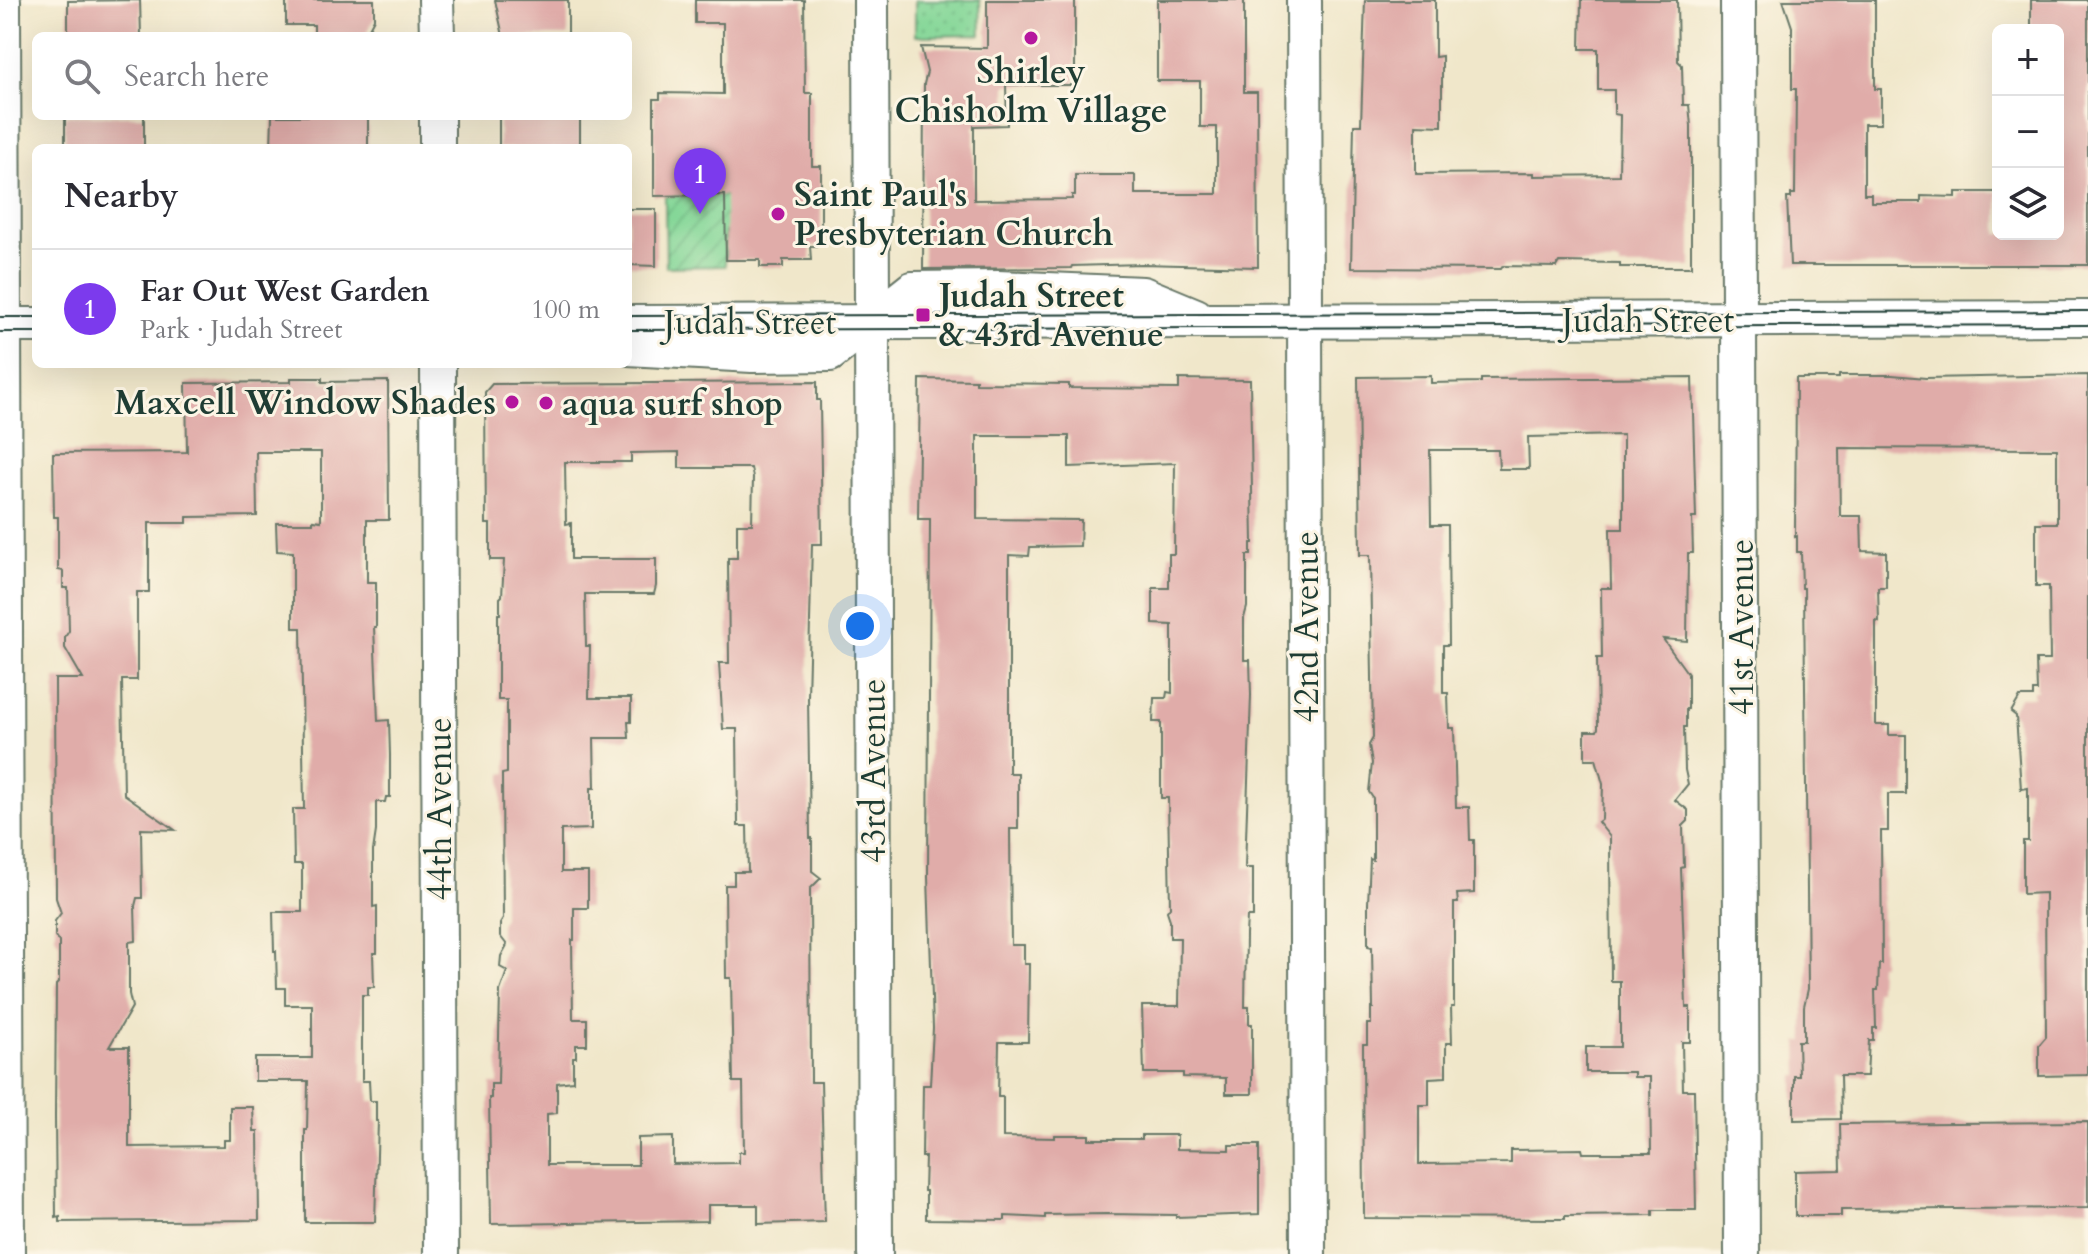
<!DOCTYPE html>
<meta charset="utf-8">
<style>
:root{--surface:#fff;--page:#f7f7f7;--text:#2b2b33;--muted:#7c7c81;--line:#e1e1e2;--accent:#7c3aed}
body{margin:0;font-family:Cardo,serif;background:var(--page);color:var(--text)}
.controls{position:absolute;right:24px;top:24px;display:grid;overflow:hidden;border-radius:12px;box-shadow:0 8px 32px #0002}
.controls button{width:72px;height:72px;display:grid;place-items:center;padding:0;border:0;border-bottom:2px solid var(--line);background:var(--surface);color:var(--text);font:40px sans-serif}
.you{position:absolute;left:860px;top:626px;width:28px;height:28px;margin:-20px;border:6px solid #fff;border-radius:50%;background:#1a73e8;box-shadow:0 0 0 12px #1a73e833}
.badge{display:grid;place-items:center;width:52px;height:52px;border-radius:50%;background:var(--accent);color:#fff;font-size:26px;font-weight:700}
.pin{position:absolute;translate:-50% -66px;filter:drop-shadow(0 2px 4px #0008)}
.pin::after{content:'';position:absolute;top:42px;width:28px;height:24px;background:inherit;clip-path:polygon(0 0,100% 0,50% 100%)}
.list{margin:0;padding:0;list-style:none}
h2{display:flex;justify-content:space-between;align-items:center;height:104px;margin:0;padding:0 32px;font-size:34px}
h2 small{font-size:26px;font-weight:400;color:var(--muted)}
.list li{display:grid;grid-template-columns:52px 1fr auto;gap:24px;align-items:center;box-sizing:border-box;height:120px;padding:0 32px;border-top:2px solid var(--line)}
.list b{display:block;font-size:30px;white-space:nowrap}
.list p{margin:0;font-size:26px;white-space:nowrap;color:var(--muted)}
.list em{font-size:26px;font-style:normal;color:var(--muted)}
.icon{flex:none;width:44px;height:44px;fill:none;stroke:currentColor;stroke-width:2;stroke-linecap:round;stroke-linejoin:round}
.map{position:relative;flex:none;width:2088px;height:1254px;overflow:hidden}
.search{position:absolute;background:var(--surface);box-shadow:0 8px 32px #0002;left:32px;top:32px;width:600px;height:88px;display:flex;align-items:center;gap:20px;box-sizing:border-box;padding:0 28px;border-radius:12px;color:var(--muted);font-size:30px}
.panel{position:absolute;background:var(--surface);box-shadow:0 8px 32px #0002;left:32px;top:144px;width:600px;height:224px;border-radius:12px}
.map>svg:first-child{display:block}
.park{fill:url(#park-dots);stroke:#528a66;stroke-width:2}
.garden{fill:url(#garden-furrows);stroke:#528a66;stroke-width:2}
.building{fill:#e0aca9;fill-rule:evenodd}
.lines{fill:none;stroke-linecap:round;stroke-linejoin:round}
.minor-casing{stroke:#687868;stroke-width:38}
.minor{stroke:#fff;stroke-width:34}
.tram{stroke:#1f3d34;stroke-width:2}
.poi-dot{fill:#b5179e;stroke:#fcf5e5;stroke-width:3}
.labels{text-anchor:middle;stroke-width:6;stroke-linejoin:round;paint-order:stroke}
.poi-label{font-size:34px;font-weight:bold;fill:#1f3d34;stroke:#fcf5e5;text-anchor:start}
.street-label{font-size:34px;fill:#1f3d34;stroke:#fcf5e5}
</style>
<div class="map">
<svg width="2088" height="1254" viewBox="0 0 2088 1254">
<defs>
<pattern id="park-dots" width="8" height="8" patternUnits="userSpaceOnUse" patternTransform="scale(2)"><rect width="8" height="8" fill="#85d798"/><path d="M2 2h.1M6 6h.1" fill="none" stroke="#72b984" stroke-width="1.8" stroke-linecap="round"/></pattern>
<pattern id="garden-furrows" width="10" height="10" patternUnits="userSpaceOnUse" patternTransform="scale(2)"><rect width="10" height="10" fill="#85d798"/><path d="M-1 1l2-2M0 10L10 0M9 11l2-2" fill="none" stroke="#72b984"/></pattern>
</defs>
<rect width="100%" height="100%" fill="#fcf5e5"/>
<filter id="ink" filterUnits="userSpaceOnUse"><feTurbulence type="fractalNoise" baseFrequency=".0125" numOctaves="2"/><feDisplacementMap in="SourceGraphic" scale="16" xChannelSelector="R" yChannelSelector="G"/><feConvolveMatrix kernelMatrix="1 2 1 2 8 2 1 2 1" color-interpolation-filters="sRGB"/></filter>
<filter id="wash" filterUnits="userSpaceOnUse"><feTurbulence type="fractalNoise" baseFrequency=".006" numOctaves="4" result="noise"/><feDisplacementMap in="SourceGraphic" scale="32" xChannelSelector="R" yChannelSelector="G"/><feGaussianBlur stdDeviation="1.8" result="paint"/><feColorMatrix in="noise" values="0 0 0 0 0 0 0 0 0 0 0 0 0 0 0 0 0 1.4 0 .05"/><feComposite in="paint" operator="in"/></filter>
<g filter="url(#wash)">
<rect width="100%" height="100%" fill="#f0e7ca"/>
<path class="park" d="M915,0h65l1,35 -66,1z"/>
<path class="garden" d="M735,195v37h-10v34l-59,1 -1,-71z"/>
<g id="blocks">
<g class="building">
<path d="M140,0l1,36h-73v-35z"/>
<path d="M286,0h88v19l-9,17h-51v-11h-28z"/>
<path d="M495,0h73v36h-65z"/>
<path d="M695,0h109l1,93h7v73h9v80h-11l1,14h-28v7h-23v-7h-34l-1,-65 -71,1v-97h6v-6l63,1v-71h-28z"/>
<path d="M987,0h88v85h-69l1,40 -33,1v74l98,-1v-4h3v-20h60v19h82v-67h-17v-46h-43v-81h87v92h13l1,175 -116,-3 -70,2 -1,2 -148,1 1,-185 3,-12 -6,-25 66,1z"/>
<path d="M1365,0h70v57l7,-1v70l-26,-1v49l118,-1v3l85,-1 1,-60 -6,-1v-24h-16v-41h-18l1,-49h96l1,61 4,4 1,40h6l2,21v141h-71v-4l-61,-1 -3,5 -53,-1 -2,3 -150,-1 3,-143h7z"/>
<path d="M1783,0h92v89h6v35h-17v70h7v8h50v-6l35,1v-5h42v42h60v-204h-27v-30h57v265h-298l-3,-67h4v-4h4l1,-105h-4v-62z"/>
<rect x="65" y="116" width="79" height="32"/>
<path d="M272,116h96v32h-97z"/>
<rect x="499" y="116" width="81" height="32"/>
<path d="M628,209h28v57l-28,-1z"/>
<path d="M1839,375h53l34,3 162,-3v700l-49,1v-31l7,-8 -1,-144 -22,1v-53h5v-53l-7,1 -5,-73 -5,-4 9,-15h13v-6h4l-1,-31h14l-1,-74h-13v-63h21v-74l-218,-1 1,68h21l1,35 24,1v35h-8l1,35 -3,-1v104h13v10h17v59h-18v37h-7l1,133h-3l-1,26h-3l1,38h-3v12h-4l-2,36h-27l1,43 -47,1v-44h5l-1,-35h6v-35l4,-17 -4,-401h-2l-1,-36h-4v-16l-2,1 1,-159h43z"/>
<path d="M1431,376v7l50,-1v-3l211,-2 4,141h-4l1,35h-5l-1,88 -24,-2 25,35v35h-2v18h-2l1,43 3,14 -13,16 13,10v11l-5,5 1,41 -3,1 5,139h4v35h-8l1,48h11l2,120h-43v5l-88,1v3l-201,-1 -1,-174h4v-20h4v-16h2l-1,-61 -4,-1v-42l2,-45 3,1v-62l-4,-6 3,-29 -3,-18 4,-7 -3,-183h-10l-2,-178zM1623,435v94h-13l1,59h-10l1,70h-5l1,70 -1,3h-12v28h11l7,25 -1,35 -4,3 12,15 1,144h9v66h-34v25h48v5h16l1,76h-68l-1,-4 -71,1v13l-92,1v-59h10v-27l17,-1v-34h6l-1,-36h3v-104h4l-1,-9 17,-1v-53h-4l-1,-33h-13l-2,-79h-5l-1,-35h-5v-48h6l-1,-120h-17l-1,-75h68l1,19h30l-1,-32z"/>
<path d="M291,378h31v4l66,-1 1,139h-22v62h9v45h-2l4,94 11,-1 1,35v42h-4l-1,5h-9v29l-3,20v56l4,-1v47h-4l1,34h-6v8h-6v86h7l1,20h6v20h2l-3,101h-70v-92h2l1,-49h-53v-23h57v-53h-27v-17h-8l-1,-37h-2l-1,-39h29v-48h-8l-1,-55h11l-3,-181h-8v-76l-16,-1 -1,-28h37v-3l8,1v-69h-65l1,64 -70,1v6h-38v69h-12v88h-15l2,114 51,36 -34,-1 1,69h-5l-2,8 1,35 -7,1v52l3,13 -23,40h20v100l95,-1v-6h6v-33h23l1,24h4l1,89 -199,2v-5l-4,1 -1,-101 1,-132 3,-3v-40l-4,-6v-15l6,-8 -5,-15 -1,-219h28l-18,-31v-11l4,-6 -1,-43h-5v-17l-5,-1v-53h-4l-1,-64 134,-1 -1,-69 105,-1z"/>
<path d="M920,379l56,1v3l93,1v4l110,1v-10l71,1 3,163h-2v12h-4v52l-3,11v42h6l1,35 -6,173h8v49h-6l-1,18 -1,72h4v17h3v70h-26v-16l-43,-1v-4h-39l-2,-67h37l1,-68h-10v-18l-3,-9 3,-4 -2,-109h-7v-76h-8l1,-24h12l1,-6 5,1v-68l-19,-1v-36h16v-34h5l1,-91 -106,4v-31h-92v83l104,1 -1,26 -50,1 -1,9 -20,-1v218h9v56h-8l1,116h13v19h5l-1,78h-29l-1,55h5v40l52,1v-3h34v4h53v-4h35v14l52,1v-5h30v69l-83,3v-2l-70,-1 -61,1v3l-40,-2v4l-79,-1v-28h-2l1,-34h-3l1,-72h7l3,-57 -5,-152 2,-357h-12z"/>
<path d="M817,382v18h3l2,144h-10l-4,153 2,141h2v33l9,7 -11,11 1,193h10l4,140 -67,2v-19h-50v16l-217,3 -2,-126h2v-14h7l2,-93 7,-20 -7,-4 1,-11 6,-11 -7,-9v-12l3,-5 -1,-145 5,-1v-73h-9v-86h2v-16l2,-2 2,-36h-14v-36h-4l-1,-132 7,-8zM679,452v16h72l2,9 -1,47h-15v34h-9l1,105h-10l4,66h14l1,97h9l1,46h-14v13h-9l1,93h5l2,104h10l1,70h-5v11l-66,1v-27l-35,1v27h-91v-51l10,-1v-30l16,-2v-24h3v-12h11v-26h-14l-1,-79h2v-32h14v-36h-27v-42l30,-1v-41h4l-1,-50h35l-1,-16h3v-24h-42l1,-52h-4l-1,-52h69l2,-8v-27h-85v-36l-5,1 -1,-62h66v-9z"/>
<path d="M2088,1122v86l-247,2v6h-46v-45l46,-1 -1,-46z"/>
</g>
</g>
</g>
<g filter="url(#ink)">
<use href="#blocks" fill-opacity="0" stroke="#687868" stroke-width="2"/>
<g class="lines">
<g class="minor-casing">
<g id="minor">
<path d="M3,0l4,1254"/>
<path d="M436,0l1,36"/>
<path d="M871,0l4,1254"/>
<path d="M1304,0l4,1254"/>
<path d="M1738,0l4,1254"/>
<path d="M437,116v32"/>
<path d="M628,323l1460,-5"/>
<path d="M0,325h36"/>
<path d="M628,348l124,7 78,-1 82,-65 86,-1 145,6 53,22"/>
<path d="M438,364l3,890"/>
</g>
</g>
<use href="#minor" class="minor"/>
<g class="tram">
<path d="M628,316l1460,-5"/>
<path d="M0,317h36"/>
<path d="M628,330l1460,-5"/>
<path d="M0,332h36"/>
</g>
</g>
</g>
<g class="poi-dot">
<circle cx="1031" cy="38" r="8"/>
<circle cx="778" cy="214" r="8"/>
<rect x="915" y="307" width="16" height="16" rx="4"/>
<circle cx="512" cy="402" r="8"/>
<circle cx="546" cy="403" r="8"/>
</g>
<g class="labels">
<g class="poi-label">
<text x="1031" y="83" text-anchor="middle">Shirley<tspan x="1031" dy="39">Chisholm Village</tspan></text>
<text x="794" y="206">Saint Paul's<tspan x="794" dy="39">Presbyterian Church</tspan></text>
<text x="939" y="307">Judah Street<tspan x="939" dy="39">&amp; 43rd Avenue</tspan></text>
<text x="496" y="414" text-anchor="end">Maxcell Window Shades</text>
<text x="562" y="415">aqua surf shop</text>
</g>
<g class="street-label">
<text x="1648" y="332">Judah Street</text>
<text x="750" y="334">Judah Street</text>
<text transform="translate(1306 627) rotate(-90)" y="12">42nd Avenue</text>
<text transform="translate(1741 627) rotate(-90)" y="12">41st Avenue</text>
<text transform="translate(873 771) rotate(-90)" y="12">43rd Avenue</text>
<text transform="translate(439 809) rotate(-90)" y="12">44th Avenue</text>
</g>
</g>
</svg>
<div class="controls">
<button>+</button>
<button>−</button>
<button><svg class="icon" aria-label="layers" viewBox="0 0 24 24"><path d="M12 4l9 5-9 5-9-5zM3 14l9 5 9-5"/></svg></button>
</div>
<div class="you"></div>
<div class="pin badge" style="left:700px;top:214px">1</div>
<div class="search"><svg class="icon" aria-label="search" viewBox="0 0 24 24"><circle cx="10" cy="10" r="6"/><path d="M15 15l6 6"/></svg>Search here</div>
<section class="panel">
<h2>Nearby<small></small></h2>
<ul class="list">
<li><span class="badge">1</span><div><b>Far Out West Garden</b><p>Park · Judah Street</p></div><em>100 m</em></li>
</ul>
</section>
</div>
